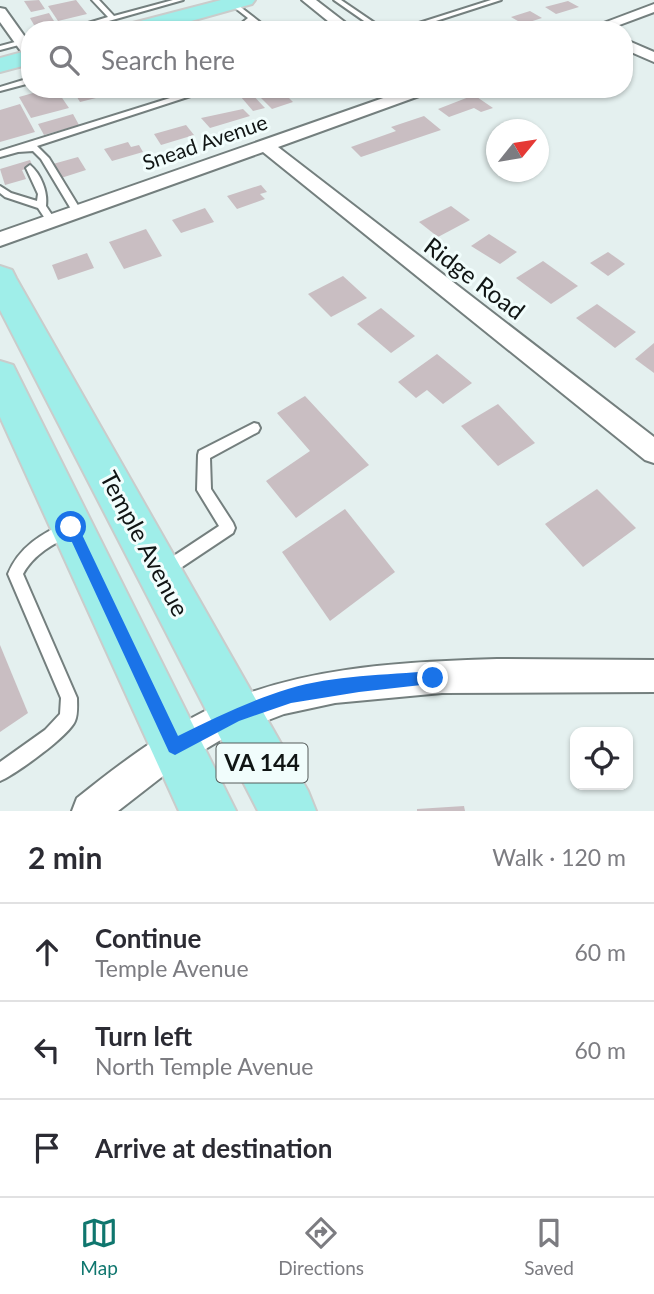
<!DOCTYPE html>
<meta charset="utf-8">
<style>
:root{--surface:#fff;--page:#f2f2f3;--text:#2b2b33;--muted:#7c7c81;--line:#e1e1e2;--accent:#0f766e}
body{margin:0;font-family:Lato,sans-serif;background:var(--page);color:var(--text)}
.controls{position:absolute;right:21px;bottom:21px;display:grid;overflow:hidden;border-radius:14px;box-shadow:0 2px 5px #0004}
.controls button{width:63px;height:63px;display:grid;place-items:center;padding:0;border:0;border-bottom:2px solid var(--line);background:var(--surface);color:var(--text);font:35px sans-serif}
.compass{position:absolute;left:486px;top:119px;width:63px;height:63px;border-radius:50%;background:var(--surface);box-shadow:0 2px 5px #0004;rotate:60deg}
.stop{position:absolute;width:21px;height:21px;margin:-16px;border:5px solid #1a73e8;border-radius:50%;background:#fff}
.stop.end{background:#1a73e8;border-color:#fff;box-shadow:0 2px 7px #0008}
.list{margin:0;padding:0;list-style:none}
h2{display:flex;justify-content:space-between;align-items:center;height:91px;margin:0;padding:0 28px;font-size:30px}
h2 small{font-size:23px;font-weight:400;color:var(--muted)}
.list li{display:grid;grid-template-columns:46px 1fr auto;gap:21px;align-items:center;box-sizing:border-box;height:98px;padding:0 28px;border-top:2px solid var(--line)}
.list b{display:block;font-size:26px;white-space:nowrap}
.list p{margin:0;font-size:23px;white-space:nowrap;color:var(--muted)}
.list em{font-size:23px;font-style:normal;color:var(--muted)}
.icon{flex:none;width:38px;height:38px;fill:none;stroke:currentColor;stroke-width:2;stroke-linecap:round;stroke-linejoin:round}
.map{position:relative;flex:none;width:654px;height:811px;overflow:hidden}
.search{position:absolute;background:var(--surface);box-shadow:0 2px 5px #0004;left:21px;right:21px;top:21px;height:77px;display:flex;align-items:center;gap:18px;box-sizing:border-box;padding:0 24px;border-radius:28px;color:var(--muted);font-size:26px}
.sheet{height:385px;background:var(--surface)}
nav{display:flex;justify-content:space-around;align-items:center;box-sizing:border-box;height:98px;border-top:2px solid var(--line);background:var(--surface);font-size:19px;color:var(--muted)}
nav a{display:grid;justify-items:center;gap:4px}
nav .on{color:var(--accent)}
.map>svg:first-child{display:block}
.building{fill:#c9bec2}
.lines{fill:none;stroke-linecap:round;stroke-linejoin:round}
.lane-casing{stroke:#747f7e;stroke-width:4}
.street-casing{stroke:#747f7e;stroke-width:4}
.primary-casing{stroke:#cacccb;stroke-width:4}
.lane{fill:#fff;fill-rule:evenodd}
.street{fill:#fff;fill-rule:evenodd}
.primary{fill:#9feee9;fill-rule:evenodd}
.route{fill:#1a73e8}
.labels{text-anchor:middle;stroke-width:6;stroke-linejoin:round;paint-order:stroke}
.far-street-label{font-size:21px;fill:#101514;stroke:#f1fdfc}
.shield{fill:#f1fdfc;stroke:#545b5a;stroke-width:2}
.shield-label{font-size:23px;font-weight:bold;fill:#101514}
.street-label{font-size:24px;fill:#101514;stroke:#f1fdfc}
</style>
<div class="map">
<svg width="654" height="811" viewBox="0 0 654 811">
<rect width="100%" height="100%" fill="#e4f0ef"/>
<g class="building">
<path d="M39,0l6,9 -14,3 -7,-11z"/>
<path d="M76,0l11,14 -29,7 -10,-15z"/>
<path d="M568,1l11,6 -23,7 -11,-7z"/>
<path d="M530,11l12,7 -19,6 -12,-7z"/>
<path d="M49,13l5,8 -20,4 -4,-7z"/>
<path d="M47,89h9l13,19 -38,10 -12,-21z"/>
<path d="M72,89h19l5,9 -16,4z"/>
<path d="M264,89h16l13,13 -21,7 -17,-17z"/>
<path d="M291,89h37v1l-27,8z"/>
<path d="M252,94l13,14 -12,3 -12,-14z"/>
<path d="M474,95l19,13 -12,4 -7,-4 -25,9 -11,-8z"/>
<path d="M20,104l15,28 -35,10v-32z"/>
<path d="M243,109l7,7 -40,12 -9,-10z"/>
<path d="M73,114l6,11 -35,10 -6,-11z"/>
<path d="M424,116l17,14 -80,27 -10,-10 45,-16 -5,-4z"/>
<path d="M186,125l8,10 -33,10 -7,-11z"/>
<path d="M128,142l3,5 8,-2 4,7 -31,9 -8,-12z"/>
<path d="M78,157l8,13 -25,8 -8,-14z"/>
<path d="M30,160l3,7 -11,3 4,9 -21,6 -5,-16z"/>
<path d="M261,185l6,7 -7,2 5,5 -28,10 -10,-13z"/>
<path d="M451,206l19,14 -32,17 -19,-15z"/>
<path d="M205,208l9,14 -33,11 -9,-13z"/>
<path d="M146,229l16,27 -38,13 -15,-27z"/>
<path d="M489,234l28,18 -17,12 -29,-18z"/>
<path d="M608,252l17,12 -17,12 -18,-13z"/>
<path d="M87,253l7,15 -36,12 -6,-15z"/>
<path d="M543,261l35,25 -27,18 -35,-26z"/>
<path d="M343,276l24,22 -36,19 -23,-23z"/>
<path d="M597,304l39,28 -21,16 -39,-30z"/>
<path d="M381,308l34,28 -24,17 -34,-29z"/>
<path d="M654,343v30l-19,-14z"/>
<path d="M437,354l35,29 -29,21 -16,-14 -11,8 -18,-16z"/>
<path d="M305,396l64,69 -73,53 -30,-37 44,-30 -33,-38z"/>
<path d="M498,404l37,39 -37,23 -37,-40z"/>
<path d="M597,489l39,39 -53,39 -38,-43z"/>
<path d="M345,509l50,63 -65,49 -48,-69z"/>
<path d="M0,645l28,68 -28,19z"/>
<path d="M464,806l1,5h-48v-2z"/>
</g>
<g class="lines">
<g class="lane-casing">
<g id="lane">
<path d="M92,0h7l15,16 59,-16h10l-106,30h-12l43,-13z"/>
<path d="M334,0h7l44,30h-8z"/>
<path d="M491,0h10l-93,30h-11z"/>
<path d="M232,1l2,1 36,28h-8l-10,-8 -11,8h-8l15,-12 -18,-14 -1,-1z"/>
<path d="M30,38v4l-30,8v-4z"/>
<path d="M30,78v5l-30,8v-4z"/>
<path d="M199,89h13l-175,57 12,12 33,54 -2,2h-6l-33,-55 -8,-8 -15,1 -18,5v-6z"/>
<path d="M30,165c11,9 18,27 16,41l10,15 -2,2h-6l-10,-15 -33,-11 -5,-4v-7l11,7 26,8 1,-7 -12,-26z"/>
<path d="M254,423l4,1 2,4 -2,4 -48,26 1,31 22,34 2,5 -2,5 -63,42 -5,2 -5,-2 -2,-5 2,-5 59,-39 -22,-36 1,-35 1,-4z"/>
<path d="M68,522l5,2 2,5 -2,5c-20,10 -39,20 -50,40l54,124c0,7 1,16 -2,23 -6,15 -59,53 -75,60v-19l45,-32 15,-16 1,-16 -53,-124c11,-27 34,-41 60,-52z"/>
</g>
</g>
<g class="street-casing">
<g id="street">
<path d="M302,0h14l39,30h-16z"/>
<path d="M654,4v8l-48,18h-21z"/>
<path d="M0,8l5,1 25,35v14l-5,-1 -25,-35z"/>
<path d="M624,39l30,13v10l-30,-13z"/>
<path d="M409,89h24l-3,3 -152,55 376,290v26l-9,-3 -382,-308 -263,94v-14z"/>
<path d="M497,659l157,1v32l-212,1 -107,10 -51,11 -55,21 -57,34 -54,42h-46l5,-13c40,-32 82,-64 128,-87 91,-44 193,-49 292,-52z"/>
</g>
</g>
<g class="primary-casing">
<g id="primary">
<path d="M221,0h34l-3,4 -93,26h-37l3,-5z"/>
<path d="M30,50v14l-30,8v-14z"/>
<path d="M0,266l12,4 4,8 292,513 8,20h-58l-258,-501z"/>
<path d="M0,361l13,4 223,446h-57l-179,-394z"/>
</g>
</g>
<use href="#lane" class="lane"/>
<use href="#street" class="street"/>
<use href="#primary" class="primary"/>
</g>
<path class="route" d="M71,521l5,1 102,214c36,-18 71,-35 110,-47 46,-14 98,-14 145,-18l6,2 2,5 -2,5 -80,9 -68,11 -52,18 -64,34 -6,-3 -104,-225z"/>
<g class="labels">
<g class="far-street-label">
<text transform="translate(205 143) rotate(-19)" y="7">Snead Avenue</text>
</g>
<rect class="shield" x="216.5" y="743.5" width="91" height="39" rx="5"/>
<g class="shield-label">
<text x="262" y="771">VA 144</text>
</g>
<g class="street-label">
<text transform="translate(474 279) rotate(37)" y="8">Ridge Road</text>
<text transform="translate(144 544) rotate(62)" y="8">Temple Avenue</text>
</g>
</g>
</svg>
<div class="controls">
<button><svg class="icon" aria-label="locate" viewBox="0 0 24 24"><circle cx="12" cy="12" r="6"/><path d="M12 2v4M12 18v4M2 12h4M18 12h4"/></svg></button>
</div>
<svg class="compass" viewBox="-18 -18 36 36"><path d="M0-13l5 13h-10z" fill="#e53935"/><path d="M0 13l5-13h-10z" fill="#7c7c81"/></svg>
<div class="stop" style="left:71px;top:527px"></div>
<div class="stop end" style="left:433px;top:678px"></div>
<div class="search"><svg class="icon" aria-label="search" viewBox="0 0 24 24"><circle cx="10" cy="10" r="6"/><path d="M15 15l6 6"/></svg>Search here</div>
</div>
<section class="sheet">
<h2>2 min<small>Walk · 120 m</small></h2>
<ul class="list">
<li><svg class="icon" aria-label="ahead" viewBox="0 0 24 24"><path d="M12 20V5M6 11l6-6 6 6"/></svg><div><b>Continue</b><p>Temple Avenue</p></div><em>60 m</em></li>
<li><svg class="icon" aria-label="left" viewBox="0 0 24 24"><path d="M17 20v-9H6M10 6l-5 5 5 5"/></svg><div><b>Turn left</b><p>North Temple Avenue</p></div><em>60 m</em></li>
<li><svg class="icon" aria-label="arrive" viewBox="0 0 24 24"><path d="M6 21V4h12l-3 4 3 4H6"/></svg><div><b>Arrive at destination</b></div></li>
</ul>
</section>
<nav>
<a class="on"><svg class="icon" aria-label="map" viewBox="0 0 24 24"><path d="M3 6l6-2 6 2 6-2v14l-6 2-6-2-6 2zM9 4v14M15 6v14"/></svg>Map</a>
<a><svg class="icon" aria-label="directions" viewBox="0 0 24 24"><path d="M12 3l9 9-9 9-9-9zM9 14v-3h6M13 9l2 2-2 2"/></svg>Directions</a>
<a><svg class="icon" aria-label="saved" viewBox="0 0 24 24"><path d="M7 4h10v16l-5-4-5 4z"/></svg>Saved</a>
</nav>
